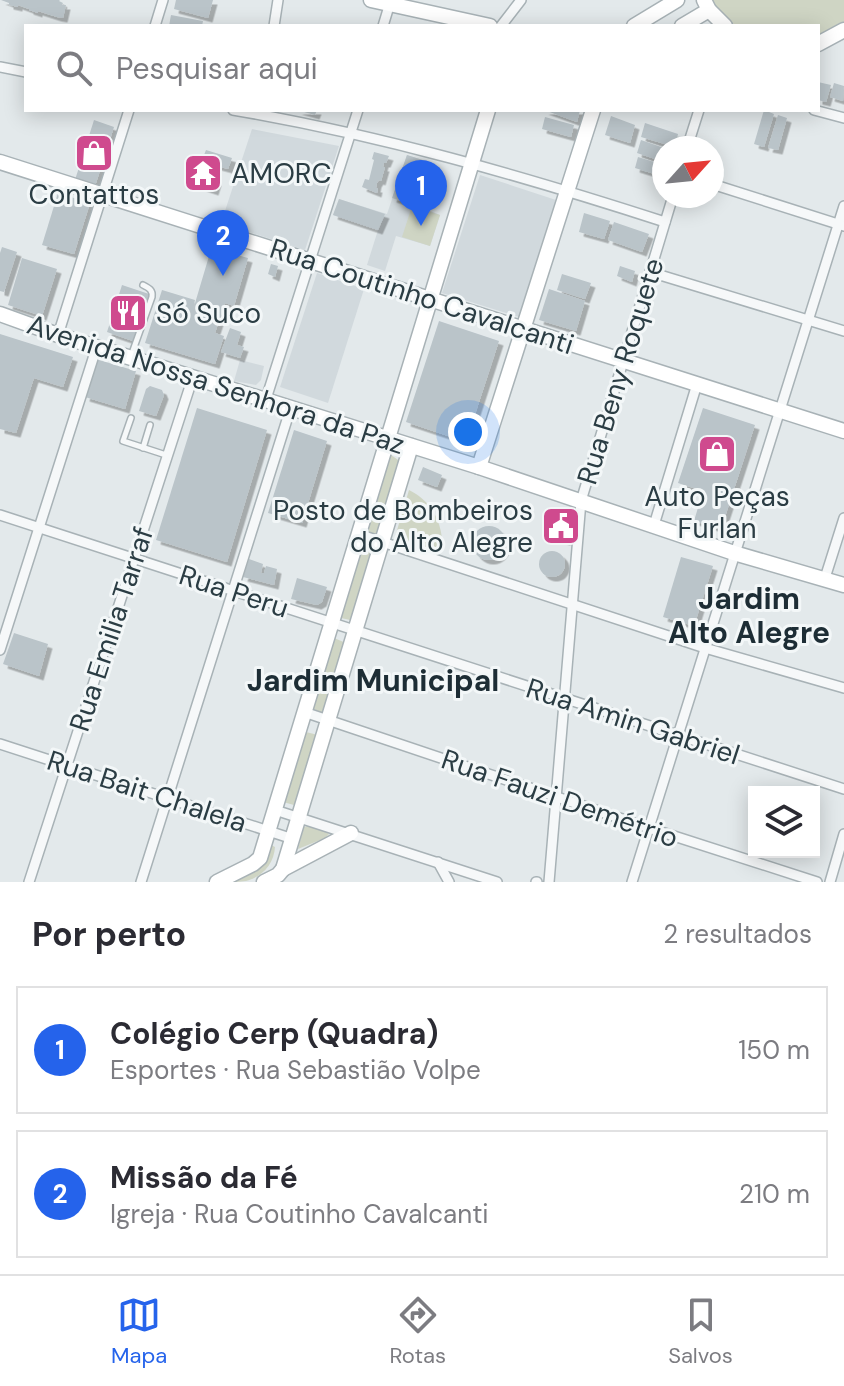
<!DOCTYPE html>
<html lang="pt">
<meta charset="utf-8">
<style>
:root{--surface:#fff;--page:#f2f2f3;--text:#2b2b33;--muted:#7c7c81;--line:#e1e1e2;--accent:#2563eb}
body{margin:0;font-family:"DM Sans",sans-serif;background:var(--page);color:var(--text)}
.controls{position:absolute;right:24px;bottom:24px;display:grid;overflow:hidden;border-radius:0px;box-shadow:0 4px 20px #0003}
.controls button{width:72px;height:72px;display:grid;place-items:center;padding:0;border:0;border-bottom:2px solid var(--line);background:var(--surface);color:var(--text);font:40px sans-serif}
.compass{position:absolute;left:652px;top:136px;width:72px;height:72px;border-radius:50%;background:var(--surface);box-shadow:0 4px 20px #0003;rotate:63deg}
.you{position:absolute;left:468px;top:432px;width:28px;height:28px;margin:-20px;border:6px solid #fff;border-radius:50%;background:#1a73e8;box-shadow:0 0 0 12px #1a73e833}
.badge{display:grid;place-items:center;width:52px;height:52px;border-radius:50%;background:var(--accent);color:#fff;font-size:26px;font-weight:700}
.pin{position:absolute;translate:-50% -66px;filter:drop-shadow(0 2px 4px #0008)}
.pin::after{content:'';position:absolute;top:42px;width:28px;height:24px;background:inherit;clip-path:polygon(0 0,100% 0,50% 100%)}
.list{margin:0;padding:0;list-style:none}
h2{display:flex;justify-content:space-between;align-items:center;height:104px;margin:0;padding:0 32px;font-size:34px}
h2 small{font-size:26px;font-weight:400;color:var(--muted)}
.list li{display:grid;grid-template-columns:52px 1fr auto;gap:24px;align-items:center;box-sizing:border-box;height:128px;margin:0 16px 16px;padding:0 16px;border:2px solid var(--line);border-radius:0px}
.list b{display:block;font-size:30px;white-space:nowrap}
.list p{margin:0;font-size:26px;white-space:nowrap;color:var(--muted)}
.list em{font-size:26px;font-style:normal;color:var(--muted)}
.icon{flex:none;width:44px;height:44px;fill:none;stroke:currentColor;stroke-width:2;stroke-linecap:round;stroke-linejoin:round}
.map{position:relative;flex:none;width:844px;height:882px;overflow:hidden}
.search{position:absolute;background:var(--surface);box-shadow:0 4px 20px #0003;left:24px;right:24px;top:24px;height:88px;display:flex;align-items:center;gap:20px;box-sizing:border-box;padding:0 28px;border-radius:0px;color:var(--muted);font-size:30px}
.sheet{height:392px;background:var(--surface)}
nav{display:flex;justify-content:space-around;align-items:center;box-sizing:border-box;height:112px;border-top:2px solid var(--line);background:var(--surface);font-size:22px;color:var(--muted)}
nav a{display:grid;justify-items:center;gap:4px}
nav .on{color:var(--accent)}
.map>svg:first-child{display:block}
.built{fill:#d1d9dd}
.green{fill:#cfd5c4}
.building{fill:#bac4c9;filter:url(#shadow)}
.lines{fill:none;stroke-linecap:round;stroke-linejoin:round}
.lane-casing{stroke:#a8b2b6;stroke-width:8}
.street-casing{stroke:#a8b2b6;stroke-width:12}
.secondary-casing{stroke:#a8b2b6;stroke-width:17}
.lane{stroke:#f6f8f9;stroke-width:5}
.street{stroke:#f6f8f9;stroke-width:9}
.secondary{stroke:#fff;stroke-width:14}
.labels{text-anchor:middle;stroke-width:6;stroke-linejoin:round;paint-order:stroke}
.poi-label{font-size:28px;fill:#2b3d44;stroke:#f3f7f8;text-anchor:start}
.street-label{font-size:28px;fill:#2b3d44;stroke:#f3f7f8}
.neighbourhood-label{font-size:30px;font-weight:bold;fill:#1d2d35;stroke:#f3f7f8}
</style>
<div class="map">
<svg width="844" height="882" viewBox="0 0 844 882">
<defs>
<filter id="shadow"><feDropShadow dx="4.5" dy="4.5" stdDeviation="0" flood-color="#0004"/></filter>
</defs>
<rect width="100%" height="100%" fill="#e3e9eb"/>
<g class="built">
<path d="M252,129l87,17 -34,104 -84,-27z"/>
<path d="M407,155l28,9 -14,43 19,8 -10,31 -34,-10 -11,35 -18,-6 11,-35 -45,-15 6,-16 48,15z"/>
<path d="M480,175l76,25 -37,117 -77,-24z"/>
<path d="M317,273l47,16 -36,114 -48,-16z"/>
<path d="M240,360l24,6 -3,14 -5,5 -22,-4z"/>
</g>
<g class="green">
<path d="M710,0h134v23l-9,7 -17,7v-11h-82l-22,-19z"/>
<path d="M412,206l28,9 -10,31 -28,-9z"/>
<path d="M391,455l10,7 -51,158 -9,-2z"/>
<path d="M409,490c24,12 35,35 33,62l-47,-15z"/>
<path d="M334,638l12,5 -22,71 -12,-6z"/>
<path d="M306,732l12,3 -24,70 -11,-3z"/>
<path d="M308,826l15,4 6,4 -4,4 -27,11 6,-22z"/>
<path d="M271,845l4,2c-1,17 -13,30 -29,34 -6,1 -15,1 -21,1z"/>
</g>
<g class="building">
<path d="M1,0h59l-1,1 4,2 -1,2h4l-3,13 -6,-1 -19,-6v2l-9,-3v-1l-11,-4v2l-9,-2v-2z"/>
<path d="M176,0h37l-5,18 -34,-9z"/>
<path d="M171,15l32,6 -1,5h-33z"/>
<path d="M818,82l13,3 -5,17 -8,-2z"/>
<path d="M834,83l10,3 -1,15 -13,-4z"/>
<path d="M297,110h20l-2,5z"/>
<path d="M544,110h36l-3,12z"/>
<path d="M764,110l10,4 -10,33 -10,-3z"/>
<path d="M778,115l9,3 -9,32 -10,-2z"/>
<path d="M611,116l24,9 -5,18 -25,-8z"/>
<path d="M545,117l29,8 -3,12 -29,-8z"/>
<path d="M94,120l20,7 -19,59 -20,-6z"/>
<path d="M645,123l33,11 -3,13 -34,-10z"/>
<path d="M641,140l23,8v14l-27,-9z"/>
<path d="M206,150l26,8 -4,11 -11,-3 -5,14 5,1 -3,10 -15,-5 2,-6 -10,-3 6,-19 5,2z"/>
<path d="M374,152l15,4 -3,7h-2l-1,4h2l-4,14 -2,-1 -2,3 -1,5h2l-1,5 -15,-6 3,-8 4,1 5,-20 -2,-1z"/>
<path d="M407,155l28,9 -15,43 -28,-9z"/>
<path d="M638,157l26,8v12l-29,-9z"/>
<path d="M58,193l32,10 -16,51 -32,-9z"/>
<path d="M339,199l46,15 -7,16 -45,-15z"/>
<path d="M584,213l26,8 -6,18 -25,-7z"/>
<path d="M614,222l35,12 -7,18 -34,-12z"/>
<path d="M217,241l15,4 -2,8 18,5 -14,48 -9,-3 -10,30 9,3 -9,28 -70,-21 17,-53 33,10 -2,10 19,-64 3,2z"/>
<path d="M2,247l15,5 -13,40 -4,-1v-38z"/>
<path d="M22,258l35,11 -15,47 -34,-11z"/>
<path d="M271,264l7,2 -3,11 -7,-3z"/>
<path d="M620,266l15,5 -3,11 -15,-6z"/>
<path d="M562,274l29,9 -6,16 -28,-9z"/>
<path d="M122,285l27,9 -16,47 -26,-9z"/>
<path d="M549,289l36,12 -9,30 -37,-11z"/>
<path d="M439,321l60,20 -33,101 -60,-20z"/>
<path d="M230,328l11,4 -4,13 7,2 -4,11 -19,-6z"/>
<path d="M0,334l73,23 -10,30 -29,-9 -18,55 -16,-4z"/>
<path d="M99,360l37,11 -11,38 -40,-12 11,-35z"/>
<path d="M150,386l12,4 2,5 -8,21 -17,-5 7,-22z"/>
<path d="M197,408l70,22 -40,132 -71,-22z"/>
<path d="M703,408l52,17 -34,104 -27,-8 9,-30 -25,-8z"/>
<path d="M294,430l33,11 -25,82 -34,-10z"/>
<path d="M423,467l19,8 -5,12 -19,-7z"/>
<path d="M550,512l26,8 -1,12h-1l-3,8 -4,-1 -1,2 -18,-5 5,-16 -4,-1z"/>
<circle cx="489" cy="543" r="17"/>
<circle cx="552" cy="564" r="13"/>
<path d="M681,557l32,9 -19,60 -31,-9z"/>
<path d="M249,559l14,5 -2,9h3l2,-7 11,3 -3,16 -31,-8z"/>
<path d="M297,578l30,9 -5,15 -5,3 -26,-6z"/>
<path d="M14,633l34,11 -9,32 -36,-12z"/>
</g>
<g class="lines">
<g class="lane-casing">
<g id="lane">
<path d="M131,356l21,-59c1,-7 -3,-9 -9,-12"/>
<path d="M131,418l-8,23 43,14"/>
<path d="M143,448l7,-23"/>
</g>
</g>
<g class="street-casing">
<g id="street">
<path d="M155,26l8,-26"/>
<path d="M274,26l4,-26"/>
<path d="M383,26l7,-23"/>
<path d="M501,26l20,-26"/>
<path d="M0,67l26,5"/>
<path d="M233,110c147,25 290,66 432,112"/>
<path d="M814,110l30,8"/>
<path d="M687,148l12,-38"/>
<path d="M712,184l132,42"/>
<path d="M650,272l194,59"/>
<path d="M58,335l71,-225"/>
<path d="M266,399l92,-289"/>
<path d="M0,515l844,274"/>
<path d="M654,525l43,-141"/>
<path d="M358,534l347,114 139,40"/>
<path d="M825,578l19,-60"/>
<path d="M0,650l97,-304"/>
<path d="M304,712l345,116 168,54"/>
<path d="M0,744l293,95"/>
<path d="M275,810l222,72"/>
<path d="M438,862l11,20"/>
<path d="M29,882l164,-505"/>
<path d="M141,882l150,-475"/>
<path d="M536,882h1"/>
<path d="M549,882l32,-381 92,-305"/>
<path d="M632,882l212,-676"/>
<path d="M830,882l14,-48"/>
</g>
</g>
<g class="secondary-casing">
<g id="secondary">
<path d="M371,0l119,26"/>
<path d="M704,0l5,10 16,16"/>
<path d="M634,26l43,-26"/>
<path d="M682,26l27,-16"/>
<path d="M818,44l26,-14"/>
<path d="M0,162l844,269"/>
<path d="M0,314l58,21 421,132 255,86 110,32"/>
<path d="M479,467l114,-357"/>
<path d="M283,869l68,-36"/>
<path d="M217,882l36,-18 7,-6 228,-748"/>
<path d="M264,882l14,-7 5,-6 128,-423"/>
</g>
</g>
<use href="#lane" class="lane"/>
<use href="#street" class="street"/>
<use href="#secondary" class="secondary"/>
</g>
<defs>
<g id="shop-square" transform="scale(2)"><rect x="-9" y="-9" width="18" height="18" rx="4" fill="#cf4a8e" stroke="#f3f7f8"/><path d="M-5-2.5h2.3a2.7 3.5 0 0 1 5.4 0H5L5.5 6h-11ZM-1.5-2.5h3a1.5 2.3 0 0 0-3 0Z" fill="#fff"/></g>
<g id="temple-square" transform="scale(2)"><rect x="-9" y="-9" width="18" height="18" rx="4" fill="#cf4a8e" stroke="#f3f7f8"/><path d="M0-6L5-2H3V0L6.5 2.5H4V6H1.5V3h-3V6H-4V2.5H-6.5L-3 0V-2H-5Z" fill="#fff"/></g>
<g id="restaurant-square" transform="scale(2)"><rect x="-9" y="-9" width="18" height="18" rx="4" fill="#cf4a8e" stroke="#f3f7f8"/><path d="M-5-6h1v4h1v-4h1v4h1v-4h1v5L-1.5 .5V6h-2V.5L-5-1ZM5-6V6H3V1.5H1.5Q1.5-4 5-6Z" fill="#fff"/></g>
<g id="civic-square" transform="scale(2)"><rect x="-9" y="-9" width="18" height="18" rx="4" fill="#cf4a8e" stroke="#f3f7f8"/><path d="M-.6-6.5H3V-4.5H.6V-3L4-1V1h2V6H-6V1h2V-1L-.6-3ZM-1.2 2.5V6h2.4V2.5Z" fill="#fff"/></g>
</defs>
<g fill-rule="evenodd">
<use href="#shop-square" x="94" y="153"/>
<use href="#temple-square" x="203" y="173"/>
<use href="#restaurant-square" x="128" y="313"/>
<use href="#shop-square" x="717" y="454"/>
<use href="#civic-square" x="561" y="526"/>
</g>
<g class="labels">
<g class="poi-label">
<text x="231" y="183">AMORC</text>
<text x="94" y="204" text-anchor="middle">Contattos</text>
<text x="156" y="323">Só Suco</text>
<text x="717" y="506" text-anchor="middle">Auto Peças<tspan x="717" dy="32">Furlan</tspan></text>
<text x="533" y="520" text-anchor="end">Posto de Bombeiros<tspan x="533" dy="32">do Alto Alegre</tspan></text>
</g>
<g class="street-label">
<text transform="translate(422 296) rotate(18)" y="10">Rua Coutinho Cavalcanti</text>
<text transform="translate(620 371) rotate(-73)" y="10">Rua Beny Roquete</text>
<text transform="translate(216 384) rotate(18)" y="10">Avenida Nossa Senhora da Paz</text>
<text transform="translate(234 591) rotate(18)" y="10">Rua Peru</text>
<text transform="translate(111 629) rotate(-72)" y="10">Rua Emilia Tarraf</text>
<text transform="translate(633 721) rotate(18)" y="10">Rua Amin Gabriel</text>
<text transform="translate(147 791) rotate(18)" y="10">Rua Bait Chalela</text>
<text transform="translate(560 798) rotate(19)" y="10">Rua Fauzi Demétrio</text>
</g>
<g class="neighbourhood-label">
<text x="749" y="609">Jardim<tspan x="749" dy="34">Alto Alegre</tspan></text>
<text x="373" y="691">Jardim Municipal</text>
</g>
</g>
</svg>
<div class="controls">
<button><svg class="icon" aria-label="layers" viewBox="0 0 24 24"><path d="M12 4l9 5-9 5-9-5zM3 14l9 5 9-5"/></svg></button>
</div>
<svg class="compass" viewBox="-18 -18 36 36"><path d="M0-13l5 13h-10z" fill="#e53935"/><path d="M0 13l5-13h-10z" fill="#7c7c81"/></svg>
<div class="you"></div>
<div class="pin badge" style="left:421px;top:226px">1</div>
<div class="pin badge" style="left:223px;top:276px">2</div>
<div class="search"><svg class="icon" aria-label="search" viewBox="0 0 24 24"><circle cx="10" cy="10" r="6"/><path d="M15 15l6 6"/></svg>Pesquisar aqui</div>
</div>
<section class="sheet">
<h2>Por perto<small>2 resultados</small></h2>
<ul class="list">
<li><span class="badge">1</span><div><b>Colégio Cerp (Quadra)</b><p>Esportes · Rua Sebastião Volpe</p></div><em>150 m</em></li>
<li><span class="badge">2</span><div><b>Missão da Fé</b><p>Igreja · Rua Coutinho Cavalcanti</p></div><em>210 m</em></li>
</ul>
</section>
<nav>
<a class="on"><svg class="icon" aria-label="map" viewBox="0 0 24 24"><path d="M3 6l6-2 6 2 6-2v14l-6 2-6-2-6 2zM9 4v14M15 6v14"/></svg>Mapa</a>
<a><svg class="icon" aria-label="directions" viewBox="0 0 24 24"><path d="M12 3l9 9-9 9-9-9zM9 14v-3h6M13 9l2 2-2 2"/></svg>Rotas</a>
<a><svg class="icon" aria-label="saved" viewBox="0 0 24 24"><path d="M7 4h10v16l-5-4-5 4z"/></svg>Salvos</a>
</nav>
